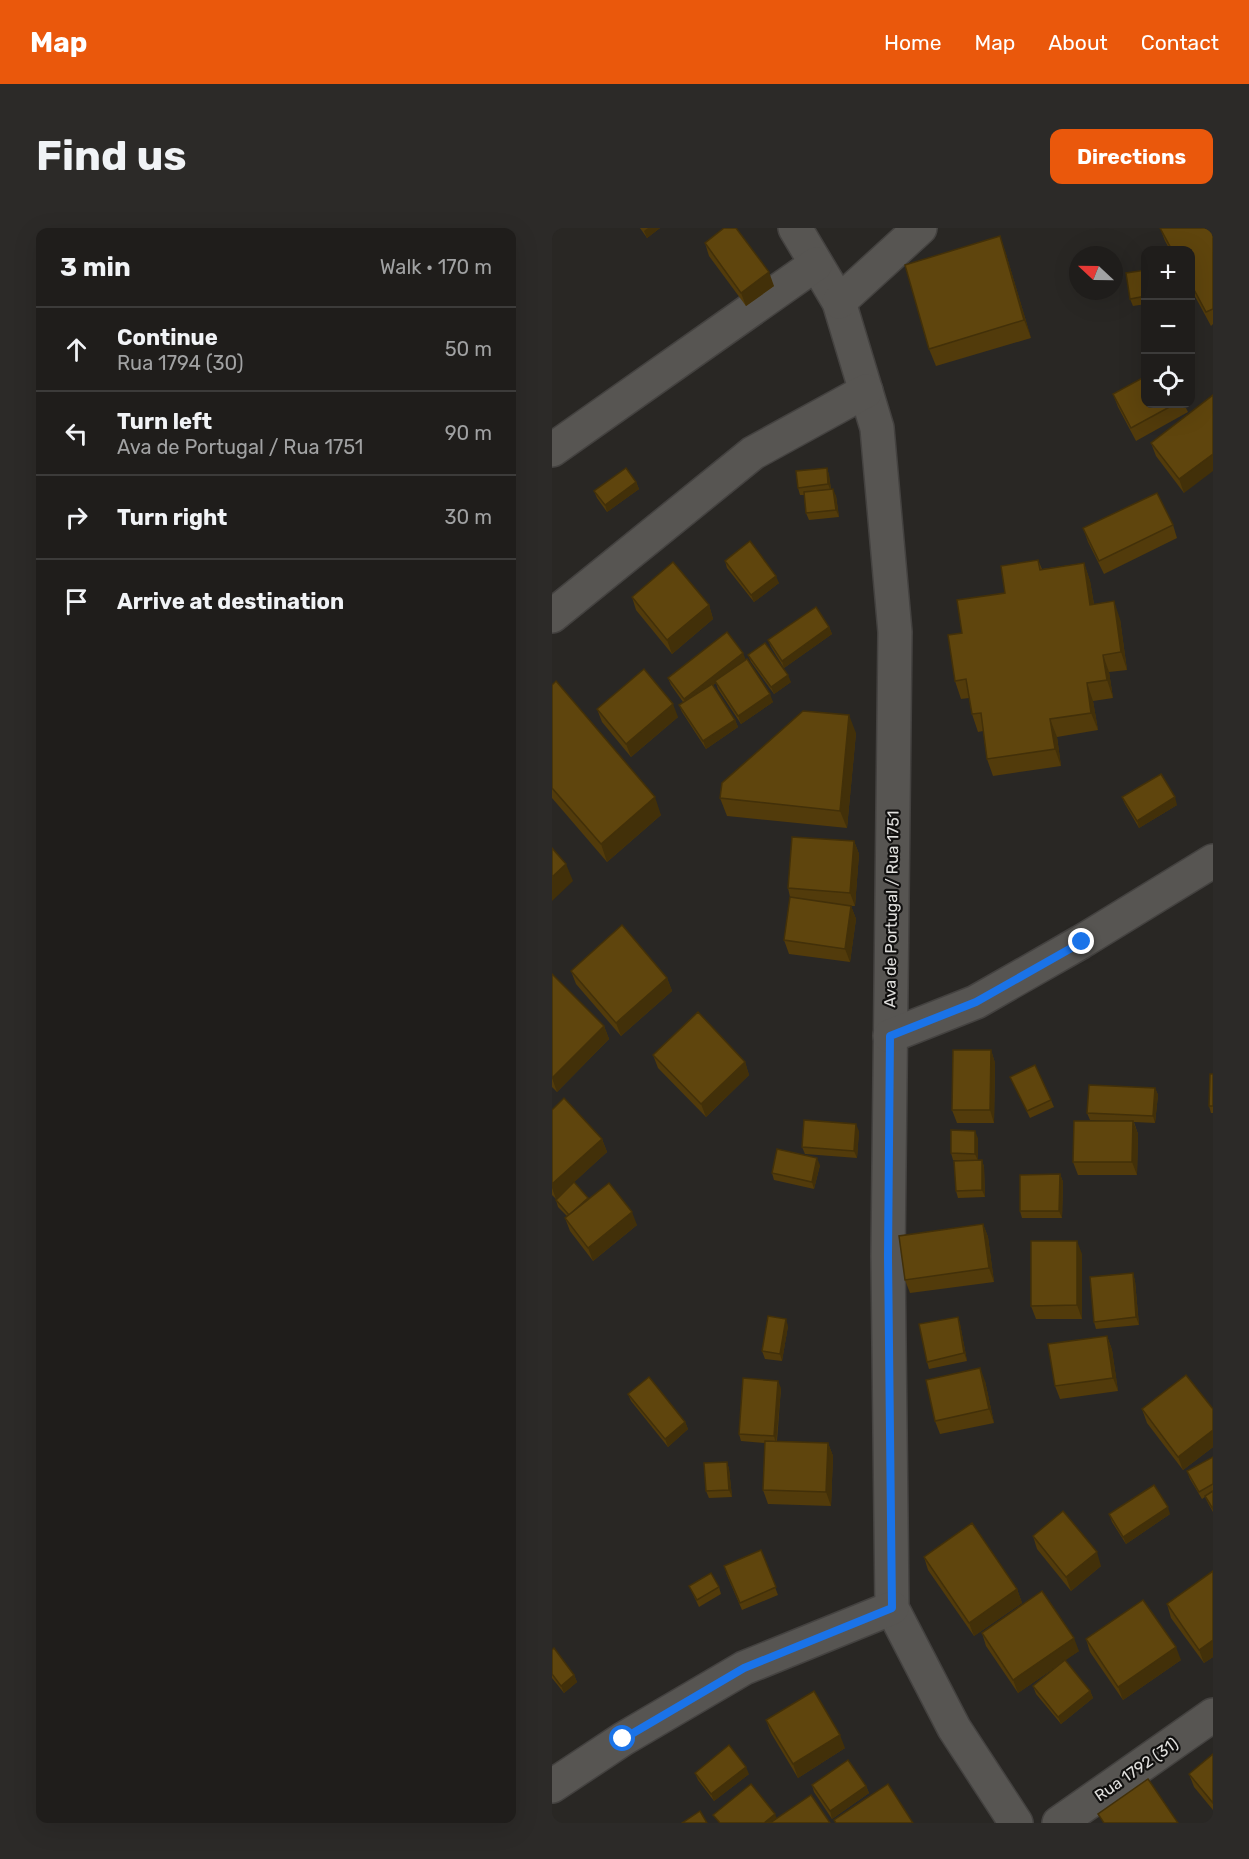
<!DOCTYPE html>
<meta charset="utf-8">
<style>
:root{--surface:#1f1d1b;--page:#2c2a28;--text:#f1f3f6;--muted:#a1a2a3;--line:#3c3b3a;--accent:#ea580c}
body{margin:0;font-family:Rubik,sans-serif;background:var(--page);color:var(--text)}
.controls{position:absolute;right:18px;top:18px;display:grid;overflow:hidden;border-radius:12px;box-shadow:0 6px 24px #0002}
.controls button{width:54px;height:54px;display:grid;place-items:center;padding:0;border:0;border-bottom:2px solid var(--line);background:var(--surface);color:var(--text);font:30px sans-serif}
.compass{position:absolute;left:517px;top:18px;width:54px;height:54px;border-radius:50%;background:var(--surface);box-shadow:0 6px 24px #0002;rotate:292deg}
.stop{position:absolute;width:18px;height:18px;margin:-14px;border:4px solid #1a73e8;border-radius:50%;background:#fff}
.stop.end{background:#1a73e8;border-color:#fff;box-shadow:0 2px 6px #0008}
.list{margin:0;padding:0;list-style:none}
h2{display:flex;justify-content:space-between;align-items:center;height:78px;margin:0;padding:0 24px;font-size:26px}
h2 small{font-size:20px;font-weight:400;color:var(--muted)}
.list li{display:grid;grid-template-columns:39px 1fr auto;gap:18px;align-items:center;box-sizing:border-box;height:84px;padding:0 24px;border-top:2px solid var(--line)}
.list b{display:block;font-size:22px;white-space:nowrap}
.list p{margin:0;font-size:20px;white-space:nowrap;color:var(--muted)}
.list em{font-size:20px;font-style:normal;color:var(--muted)}
.icon{flex:none;width:33px;height:33px;fill:none;stroke:currentColor;stroke-width:2;stroke-linecap:round;stroke-linejoin:round}
.map{position:relative;flex:none;width:661px;height:1595px;overflow:hidden;border-radius:12px}
header{display:flex;align-items:center;gap:36px;box-sizing:border-box;height:84px;padding:0 30px;background:var(--accent);color:#fff}
header strong{font-size:28px}
nav{display:flex;gap:33px;margin-inline-start:auto;font-size:21px}
.intro{display:flex;align-items:center;justify-content:space-between;box-sizing:border-box;height:144px;padding:0 36px}
h1{margin:0;font-size:42px}
.button{padding:15px 27px;border-radius:12px;background:var(--accent);color:#fff;font-size:21px;font-weight:700}
main{display:flex;gap:36px;padding:0 36px}
aside{flex:1;background:var(--surface);border-radius:12px;box-shadow:0 6px 24px #0002}
.map>svg:first-child{display:block}
.lines{fill:none;stroke-linecap:round;stroke-linejoin:round}
.minor-casing{stroke:#444240;stroke-width:36}
.minor{stroke:#575552;stroke-width:33}
.wall{fill:#523b0b}
.shaded-wall{fill:#423009}
.building{fill:#5f450d;stroke:#423009;stroke-width:1.5}
.route{stroke:#1a73e8;stroke-width:8}
.labels{text-anchor:middle;stroke-width:4.5;stroke-linejoin:round;paint-order:stroke}
.street-label{font-size:16px;fill:#e1e0de;stroke:#11100f}
</style>
<header>
<strong>Map</strong>
<nav><a>Home</a><a>Map</a><a>About</a><a>Contact</a></nav>
</header>
<div class="intro"><h1>Find us</h1><a class="button">Directions</a></div>
<main>
<aside>
<h2>3 min<small>Walk · 170 m</small></h2>
<ul class="list">
<li><svg class="icon" aria-label="ahead" viewBox="0 0 24 24"><path d="M12 20V5M6 11l6-6 6 6"/></svg><div><b>Continue</b><p>Rua 1794 (30)</p></div><em>50 m</em></li>
<li><svg class="icon" aria-label="left" viewBox="0 0 24 24"><path d="M17 20v-9H6M10 6l-5 5 5 5"/></svg><div><b>Turn left</b><p>Ava de Portugal / Rua 1751</p></div><em>90 m</em></li>
<li><svg class="icon" aria-label="right" viewBox="0 0 24 24"><path d="M7 20v-9h11M14 6l5 5-5 5"/></svg><div><b>Turn right</b></div><em>30 m</em></li>
<li><svg class="icon" aria-label="arrive" viewBox="0 0 24 24"><path d="M6 21V4h12l-3 4 3 4H6"/></svg><div><b>Arrive at destination</b></div></li>
</ul>
</aside>
<div class="map">
<svg width="661" height="1595" viewBox="0 0 661 1595">
<rect width="100%" height="100%" fill="#292724"/>
<g class="lines">
<g class="minor-casing">
<g id="minor">
<path d="M243,0l44,74 38,126 18,204 -7,624 4,352 62,120 62,95"/>
<path d="M287,74l81,-74"/>
<path d="M0,222l264,-186"/>
<path d="M0,388l201,-163 113,-62"/>
<path d="M338,808l86,-34 105,-60 132,-81"/>
<path d="M0,1558l71,-47 121,-71 148,-60"/>
<path d="M507,1595l154,-108"/>
</g>
</g>
<use href="#minor" class="minor"/>
</g>
<g class="wall">
<path d="M88,0h20l-13,10z"/>
<path d="M608,0h53v96l-2,2 -20,-37v-39h-21l-5,-9z"/>
<path d="M448,8l6,18 25,84 -95,28 -7,-17z"/>
<path d="M153,15l69,43 -28,20 -37,-50z"/>
<path d="M594,42v34l-13,2 -3,-7z"/>
<path d="M561,166l33,10h38l4,8 -52,29 -18,-34z"/>
<path d="M661,167l-29,98 -28,-37 -5,-13z"/>
<path d="M275,240l2,7 2,14 5,7 3,21 -30,3 -3,-7 -2,-18h-4l-2,-7z"/>
<path d="M84,254l3,7 -32,23 -10,-14 -3,-7z"/>
<path d="M621,297l4,13 -73,36 -16,-32 -5,-14z"/>
<path d="M486,332l4,9 42,-6 6,18 4,23 26,15 7,51 -18,2 4,26 -20,3 5,29 -41,7 4,29 -68,10 -6,-17 -4,-28 -5,1 -6,-18 -3,-16 -8,1 -6,-18 7,-48z"/>
<path d="M173,333l54,22 -25,19 -27,-34z"/>
<path d="M80,369l77,8 4,14 -41,35 -36,-44z"/>
<path d="M277,399l3,7 -48,34 -13,-21 -3,-7z"/>
<path d="M196,427l43,27 -17,12 -23,-32z"/>
<path d="M194,432l27,42 -32,22 -23,-35 -2,-6 -3,2 22,35 3,7 -32,22 -24,-37 -3,-7 4,-3 -12,-17 -3,-7z"/>
<path d="M0,457l109,130 -54,47 -55,-64z"/>
<path d="M45,481l81,8 -47,40 -29,-35z"/>
<path d="M304,505l-9,95 -120,-12 -7,-18z"/>
<path d="M570,569l55,8 -38,23 -14,-24z"/>
<path d="M302,613l5,13 -4,52h-4l5,13 -6,43 -61,-8 -5,-14 6,-43 -2,-9z"/>
<path d="M19,743l96,7 5,13 -51,45 -45,-52z"/>
<path d="M0,746l52,52 5,13 -52,53 -5,-5z"/>
<path d="M439,822l4,13 -1,60h-37l-5,-13z"/>
<path d="M101,827l92,7 4,13 -43,42 -48,-49z"/>
<path d="M661,846v39h-2l-2,-7z"/>
<path d="M458,849l41,23 3,7 -24,11z"/>
<path d="M603,860l3,7 -3,28 -21,-1 4,12 -1,41h-59l-5,-13 40,-41 -23,-1 -3,-7z"/>
<path d="M0,882l50,29 5,13 -33,30 15,17 48,26 -44,36 -23,-30 -5,-13 2,-2 -9,-9 -2,-7 11,-11 -11,10 -4,-4z"/>
<path d="M307,903l-2,27 -52,-4 -3,-7z"/>
<path d="M426,910v22h4l2,7 1,30 -27,1 -2,-7 8,-31h-11l-2,-7z"/>
<path d="M268,937l-6,24 -40,-9 -2,-7z"/>
<path d="M508,946l3,8 -1,36h-40l-2,-7z"/>
<path d="M431,996l5,13 6,45 -84,11 -5,-13z"/>
<path d="M530,1026v65h-46l-5,-13z"/>
<path d="M581,1045l2,8 4,44 -43,4 -2,-7z"/>
<path d="M406,1089l2,7 7,37 -38,8 -2,-7z"/>
<path d="M236,1098l-6,35 -17,-2 -3,-8z"/>
<path d="M555,1108l5,14 6,41 -58,8 -5,-13z"/>
<path d="M433,1153l9,42 -54,11 -5,-13z"/>
<path d="M229,1160l-4,53 51,2 5,13 -2,50 -63,-2 -5,-14 2,-47 -24,-2 -2,-7z"/>
<path d="M76,1166l57,28 3,7 -20,18 -37,-46z"/>
<path d="M590,1181h71v38l-30,23 -36,-47z"/>
<path d="M661,1229v55l-5,-9 -3,-6 -3,2 -12,-20 -3,-8z"/>
<path d="M175,1234l2,7 3,28 -23,1 -3,-7z"/>
<path d="M557,1286h61l-44,30 -14,-22z"/>
<path d="M481,1308l68,30 -30,25 -34,-42z"/>
<path d="M209,1322l17,45 -36,15 -16,-37z"/>
<path d="M372,1329l93,32 5,14 -48,33 -46,-66z"/>
<path d="M661,1343v86l-9,6 -33,-45 -4,-14z"/>
<path d="M137,1358l30,1 2,7 -22,13z"/>
<path d="M430,1405l97,18 -14,9 25,31 3,7 -32,26 -25,-30 -3,-8 30,-24 -45,31 -32,-47z"/>
<path d="M534,1411l95,21 -58,40 -33,-48z"/>
<path d="M0,1422l22,25 3,7 -13,11 -12,-15z"/>
<path d="M214,1492l79,28 -47,30 -27,-45z"/>
<path d="M661,1526v56l-19,-23 -5,-13z"/>
<path d="M143,1545l54,1 -35,27 -16,-21z"/>
<path d="M260,1557l54,1 3,7 -37,26 -18,-27z"/>
</g>
<g class="shaded-wall">
<path d="M96,0h12l-13,10 -3,-7z"/>
<path d="M448,8l6,18 25,84 -7,-18z"/>
<path d="M217,44l5,14 -28,20 -5,-13z"/>
<path d="M661,226v17l-29,22 -5,-14z"/>
<path d="M275,240l2,7 2,17 -3,-8z"/>
<path d="M84,254l3,7 -32,23 -2,-7z"/>
<path d="M281,261l3,7 3,21 -3,-7z"/>
<path d="M532,335l6,18 7,42 -7,-18z"/>
<path d="M224,348l3,7 -25,19 -3,-7z"/>
<path d="M562,373l6,18 7,51 -6,-18z"/>
<path d="M157,377l4,14 -41,35 -5,-14z"/>
<path d="M277,399l3,7 -48,34 -2,-7z"/>
<path d="M191,425l3,7 -60,46 -2,-7z"/>
<path d="M551,427l6,17 4,26 -6,-18z"/>
<path d="M236,447l3,7 -17,12 -3,-7z"/>
<path d="M535,455l6,18 5,29 -7,-17z"/>
<path d="M218,466l3,8 -32,22 -3,-8z"/>
<path d="M121,476l5,13 -47,40 -5,-13z"/>
<path d="M297,487l7,18 -9,95 -7,-17z"/>
<path d="M498,491l7,18 4,29 -6,-17z"/>
<path d="M183,492l3,7 -32,22 -3,-8z"/>
<path d="M103,569l6,18 -54,47 -6,-18z"/>
<path d="M623,569l2,8 -38,23 -2,-7z"/>
<path d="M302,613l5,13 -4,52 -5,-13z"/>
<path d="M14,636l7,17 -21,20v-24z"/>
<path d="M299,678l5,13 -6,43 -5,-13z"/>
<path d="M115,750l5,13 -51,45 -5,-13z"/>
<path d="M52,798l5,13 -52,53 -5,-14z"/>
<path d="M439,822l4,13 -1,60 -4,-13z"/>
<path d="M193,834l4,13 -43,42 -5,-13z"/>
<path d="M603,860l3,7 -3,28 -2,-7z"/>
<path d="M581,893l5,13 -1,41 -5,-13z"/>
<path d="M304,896l3,7 -2,27 -3,-7z"/>
<path d="M423,903l3,7v23l-3,-7z"/>
<path d="M50,911l5,13 -51,47 -4,-11v-4z"/>
<path d="M265,930l3,7 -6,24 -2,-7z"/>
<path d="M430,932l2,7 1,30 -3,-7z"/>
<path d="M508,946l3,8 -1,36 -3,-7z"/>
<path d="M80,984l5,13 -44,36 -5,-13z"/>
<path d="M431,996l5,13 6,45 -5,-14z"/>
<path d="M525,1013l5,13v65l-5,-14z"/>
<path d="M581,1045l2,8 4,44 -3,-8z"/>
<path d="M406,1089l2,7 7,37 -3,-8z"/>
<path d="M234,1091l2,7 -6,35 -2,-7z"/>
<path d="M555,1108l5,14 6,41 -5,-13z"/>
<path d="M428,1140l5,13 9,42 -5,-14z"/>
<path d="M226,1153l3,7 -5,56 -2,-8z"/>
<path d="M133,1194l3,7 -20,18 -3,-8z"/>
<path d="M661,1202v17l-30,23 -5,-13z"/>
<path d="M276,1215l5,13 -2,50 -5,-14z"/>
<path d="M175,1234l2,7 3,28 -3,-7z"/>
<path d="M616,1279l2,7 -44,30 -3,-7z"/>
<path d="M545,1324l4,14 -30,25 -5,-14z"/>
<path d="M465,1361l5,14 -48,33 -5,-13z"/>
<path d="M522,1410l5,13 -61,42 -5,-13z"/>
<path d="M661,1412v17l-9,6 -5,-13z"/>
<path d="M624,1419l5,13 -58,40 -5,-13z"/>
<path d="M22,1447l3,7 -13,11 -3,-7z"/>
<path d="M538,1463l3,7 -32,26 -3,-7z"/>
<path d="M288,1507l5,13 -47,30 -5,-14z"/>
<path d="M194,1539l3,7 -35,27 -3,-7z"/>
<path d="M314,1558l3,7 -37,26 -2,-8z"/>
<path d="M223,1586l3,7 -2,2h-12z"/>
</g>
<g class="building">
<path d="M172,0h12l33,44 -28,21 -36,-50z"/>
<path d="M608,0h53v81l-7,3 -15,-28v-34h-19z"/>
<path d="M448,8l24,84 -95,29 -24,-84z"/>
<path d="M594,42v26l-16,3 -4,-26z"/>
<path d="M594,148v28h29l-44,24 -18,-34z"/>
<path d="M661,167v59l-34,25 -28,-36z"/>
<path d="M74,240l10,14 -31,23 -11,-14z"/>
<path d="M275,240l1,16 -30,4 -2,-17z"/>
<path d="M281,261l3,21 -30,3 -2,-21z"/>
<path d="M605,265l16,32 -74,36 -16,-33z"/>
<path d="M198,313l26,35 -25,19 -26,-34z"/>
<path d="M486,332l2,10 44,-7 6,42 24,-4 7,51 -18,3 4,25 -20,3 4,30 -41,6 5,30 -68,10 -6,-46 -9,1 -6,-35 -11,2 -7,-46 14,-2 -5,-33 48,-7 -4,-27z"/>
<path d="M121,334l36,43 -42,35 -35,-43z"/>
<path d="M264,379l13,20 -47,34 -14,-21z"/>
<path d="M175,404l16,21 -59,46 -16,-21z"/>
<path d="M213,415l23,32 -17,12 -23,-32z"/>
<path d="M195,431l23,35 -32,22 -23,-35z"/>
<path d="M92,441l29,35 -47,40 -29,-35z"/>
<path d="M4,453l99,116 -54,47 -49,-56v-103z"/>
<path d="M160,456l23,36 -32,21 -24,-36z"/>
<path d="M251,483l46,4 -9,96 -120,-13 2,-15z"/>
<path d="M609,546l14,23 -38,24 -15,-24z"/>
<path d="M240,609l62,4 -4,52 -62,-5z"/>
<path d="M0,620l14,16 -14,13z"/>
<path d="M238,669l61,9 -6,43 -61,-9z"/>
<path d="M70,697l45,53 -51,45 -45,-52z"/>
<path d="M0,746l52,52 -52,52z"/>
<path d="M146,784l47,50 -44,42 -48,-49z"/>
<path d="M401,822h38l-1,60h-38z"/>
<path d="M483,837l16,35 -24,11 -17,-34z"/>
<path d="M658,846h3v32h-4z"/>
<path d="M537,857l66,3 -2,28 -66,-3z"/>
<path d="M12,870l38,41 -50,45v-74z"/>
<path d="M252,892l52,4 -2,27 -52,-4z"/>
<path d="M522,893h59l-1,41h-59z"/>
<path d="M399,902l24,1v23l-24,-1z"/>
<path d="M225,921l40,9 -5,24 -40,-9z"/>
<path d="M430,932v30l-26,1 -2,-30z"/>
<path d="M508,946l-1,37h-39v-36z"/>
<path d="M22,954l14,16 -19,17 -13,-15z"/>
<path d="M57,955l23,29 -44,36 -23,-30z"/>
<path d="M431,996l6,44 -84,12 -6,-44z"/>
<path d="M479,1013h46v64l-46,1z"/>
<path d="M581,1045l3,44 -42,5 -4,-45z"/>
<path d="M216,1088l18,3 -6,35 -18,-3z"/>
<path d="M406,1089l6,36 -37,9 -8,-38z"/>
<path d="M555,1108l6,42 -58,8 -7,-42z"/>
<path d="M428,1140l9,41 -54,12 -9,-41z"/>
<path d="M634,1147l27,34v21l-35,27 -36,-48z"/>
<path d="M97,1149l36,45 -20,17 -37,-45z"/>
<path d="M191,1150l35,3 -4,55 -35,-2z"/>
<path d="M213,1213l63,2 -2,49 -63,-2z"/>
<path d="M661,1229v27l-14,8 -12,-21z"/>
<path d="M175,1234l2,28 -23,1 -2,-28z"/>
<path d="M602,1257l14,22 -45,30 -14,-23z"/>
<path d="M661,1263v18l-8,-13z"/>
<path d="M511,1283l34,41 -31,25 -33,-41z"/>
<path d="M420,1295l45,66 -48,34 -45,-66z"/>
<path d="M209,1322l15,37 -36,16 -16,-37z"/>
<path d="M661,1343v69l-14,10 -32,-46z"/>
<path d="M159,1345l8,14 -22,13 -8,-14z"/>
<path d="M490,1363l32,47 -61,42 -31,-47z"/>
<path d="M591,1372l33,47 -58,40 -32,-48z"/>
<path d="M2,1420l20,27 -13,11 -9,-12v-24z"/>
<path d="M513,1432l25,31 -32,26 -25,-31z"/>
<path d="M262,1463l26,44 -47,29 -27,-44z"/>
<path d="M177,1517l17,22 -35,27 -16,-21z"/>
<path d="M661,1526v49l-24,-29z"/>
<path d="M296,1532l18,26 -36,25 -18,-26z"/>
<path d="M596,1551l30,44h-74l-6,-9z"/>
<path d="M199,1556l24,30 -11,9h-44l-7,-8z"/>
<path d="M336,1556l25,39h-77l-2,-3z"/>
<path d="M259,1567l19,28h-60z"/>
<path d="M148,1583l7,12h-25z"/>
</g>
<g class="lines">
<path class="route" d="M71,1511l121,-71 148,-60 -4,-352 2,-220 86,-34 106,-60"/>
</g>
<g class="labels">
<g class="street-label">
<text transform="translate(339 681) rotate(-89)" y="6">Ava de Portugal / Rua 1751</text>
<text transform="translate(584 1541) rotate(-35)" y="6">Rua 1792 (31)</text>
</g>
</g>
</svg>
<div class="controls">
<button>+</button>
<button>−</button>
<button><svg class="icon" aria-label="locate" viewBox="0 0 24 24"><circle cx="12" cy="12" r="6"/><path d="M12 2v4M12 18v4M2 12h4M18 12h4"/></svg></button>
</div>
<svg class="compass" viewBox="-18 -18 36 36"><path d="M0-13l5 13h-10z" fill="#e53935"/><path d="M0 13l5-13h-10z" fill="#a1a2a3"/></svg>
<div class="stop" style="left:71px;top:1511px"></div>
<div class="stop end" style="left:530px;top:714px"></div>
</div>
</main>
